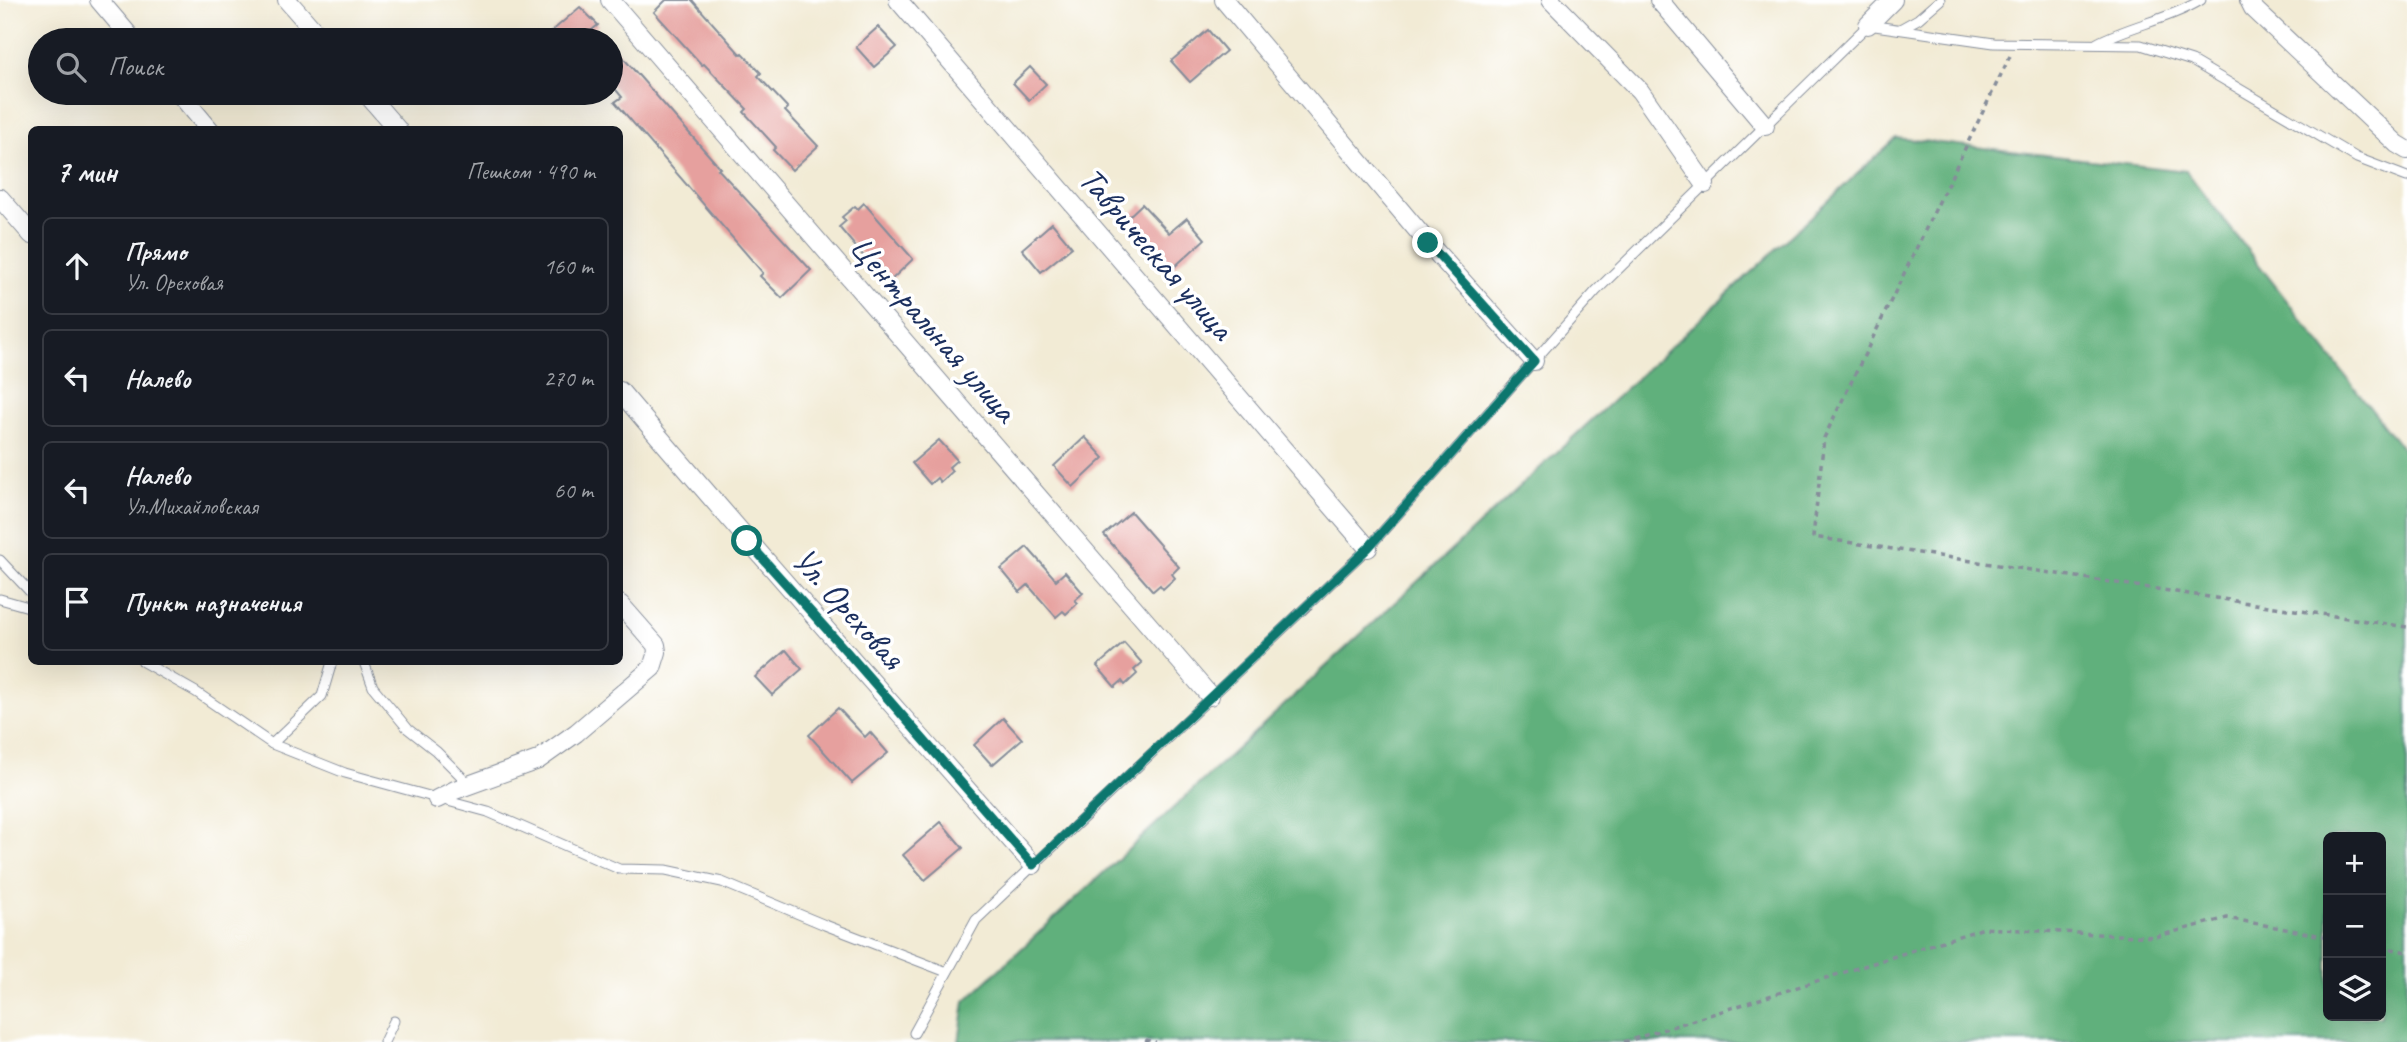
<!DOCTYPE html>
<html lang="ru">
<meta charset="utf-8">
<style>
:root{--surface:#171b24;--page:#20242c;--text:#f1f3f6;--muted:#9ea1a6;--line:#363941}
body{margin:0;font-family:Caveat,sans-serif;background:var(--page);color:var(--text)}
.controls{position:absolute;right:21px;bottom:21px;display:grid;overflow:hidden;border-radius:10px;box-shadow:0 7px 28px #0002}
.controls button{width:63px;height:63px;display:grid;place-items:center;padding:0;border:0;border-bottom:2px solid var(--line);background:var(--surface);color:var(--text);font:35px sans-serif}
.stop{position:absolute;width:21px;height:21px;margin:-16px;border:5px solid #0f766e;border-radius:50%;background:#fff}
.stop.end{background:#0f766e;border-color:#fff;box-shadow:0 2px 7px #0008}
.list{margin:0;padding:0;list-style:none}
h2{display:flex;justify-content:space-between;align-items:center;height:91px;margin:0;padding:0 28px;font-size:30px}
h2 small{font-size:23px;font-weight:400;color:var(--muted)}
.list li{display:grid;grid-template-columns:46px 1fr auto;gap:21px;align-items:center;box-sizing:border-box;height:98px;margin:0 14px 14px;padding:0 14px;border:2px solid var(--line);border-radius:10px}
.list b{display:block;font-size:26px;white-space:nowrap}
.list p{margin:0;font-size:23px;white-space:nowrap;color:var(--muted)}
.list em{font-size:23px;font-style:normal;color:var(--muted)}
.icon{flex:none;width:38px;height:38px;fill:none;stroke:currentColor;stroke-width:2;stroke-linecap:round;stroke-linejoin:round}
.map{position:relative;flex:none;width:2407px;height:1042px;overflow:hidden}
.search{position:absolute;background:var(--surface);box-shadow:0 7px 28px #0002;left:28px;top:28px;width:595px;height:77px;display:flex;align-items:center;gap:18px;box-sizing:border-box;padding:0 24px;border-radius:38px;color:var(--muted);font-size:26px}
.panel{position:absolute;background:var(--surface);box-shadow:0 7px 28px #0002;left:28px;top:126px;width:595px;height:539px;border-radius:10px}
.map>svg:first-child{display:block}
.forest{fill:#60b07b;stroke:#3e706c;stroke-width:2;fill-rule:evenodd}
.building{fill:#e6a09e}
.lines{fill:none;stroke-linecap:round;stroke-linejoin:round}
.service-casing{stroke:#868d9a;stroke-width:11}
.minor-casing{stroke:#868d9a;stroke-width:20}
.path{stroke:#868d9a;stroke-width:3.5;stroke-dasharray:5 5;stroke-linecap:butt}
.service{stroke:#fff;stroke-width:9}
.minor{stroke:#fff;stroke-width:18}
.route{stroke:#0f766e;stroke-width:9}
.labels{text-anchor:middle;stroke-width:7;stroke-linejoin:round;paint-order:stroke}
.street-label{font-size:35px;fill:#1b2f5e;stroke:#fff}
</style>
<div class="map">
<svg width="2407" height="1042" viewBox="0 0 2407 1042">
<rect width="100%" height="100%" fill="#fff"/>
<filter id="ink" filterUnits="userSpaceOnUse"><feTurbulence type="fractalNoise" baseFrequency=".0143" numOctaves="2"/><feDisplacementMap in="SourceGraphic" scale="14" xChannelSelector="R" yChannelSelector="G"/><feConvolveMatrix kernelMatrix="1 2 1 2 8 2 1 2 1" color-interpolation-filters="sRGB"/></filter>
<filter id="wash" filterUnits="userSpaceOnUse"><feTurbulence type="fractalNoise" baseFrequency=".00686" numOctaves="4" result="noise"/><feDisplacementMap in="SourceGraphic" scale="28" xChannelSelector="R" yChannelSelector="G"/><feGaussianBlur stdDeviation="1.57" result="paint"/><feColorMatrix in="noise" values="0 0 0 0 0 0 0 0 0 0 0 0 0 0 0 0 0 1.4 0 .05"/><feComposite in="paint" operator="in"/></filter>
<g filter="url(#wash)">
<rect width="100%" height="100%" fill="#f2ebd5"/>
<path class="forest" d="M1896,138l290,33 221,284v587h-1448l6,-41zM2328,837h53v179h-53z"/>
<g id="blocks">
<g class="building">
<path d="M666,0h26l48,54 2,-1 19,20 -3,3 30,32 -3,3 33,35 -26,24 -19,-20 3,-3 -32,-35 3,-3 -43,-45 -2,1 -48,-53z"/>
<path d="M580,7l18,18 -18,15h-20l-8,-9z"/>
<path d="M878,27l19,20 -23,20 -18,-20z"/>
<path d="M1208,30l18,21 -36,31 -19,-21z"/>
<path d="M611,44l109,124 -2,1 93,101 -29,28 -22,-22 3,-3 -148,-171 7,-5 -11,-13z"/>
<path d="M1030,67l16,17 -17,16 -16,-17z"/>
<path d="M864,203l49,56 -26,25 -48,-57 7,-6 -4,-4 13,-11 3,3z"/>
<path d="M1142,204l27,29 18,-15 18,21 -33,30 -46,-50z"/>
<path d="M1052,223l20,24 -31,25 -19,-23z"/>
<path d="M1085,437l19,21 -31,29 -19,-21z"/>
<path d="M939,440l18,20 -8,7 3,4 -12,11 -3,-4 -7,6 -18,-21z"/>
<path d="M1131,512l48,55 -7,7 3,4 -12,11 -3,-4 -7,6 -49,-56z"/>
<path d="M1027,547l29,33 9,-8 18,21 -8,7 3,3 -12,11 -3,-3 -7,6 -28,-32 -8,7 -19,-23z"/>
<path d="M1124,643l18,20 -8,7 3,4 -12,11 -3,-4 -7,6 -18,-21z"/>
<path d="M786,650l16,19 -30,26 -17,-18z"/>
<path d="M838,708l27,29 5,-5 18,21 -36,30 -43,-48z"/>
<path d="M1003,718l19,21 -30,26 -18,-20z"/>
<path d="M941,822l22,26 -38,32 -22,-25z"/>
</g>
</g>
</g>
<g filter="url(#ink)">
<use href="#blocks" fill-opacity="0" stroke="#868d9a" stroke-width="2"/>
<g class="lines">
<g class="service-casing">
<g id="service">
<path d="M1900,29l18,-10 22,-19"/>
<path d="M2097,43c34,-18 71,-23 104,-43"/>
<path d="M0,560l32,34"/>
<path d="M0,599l32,9"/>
<path d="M143,662l53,30 76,52 73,29 143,39 131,57 47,1 56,12 103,43 122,47"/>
<path d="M364,662l9,25 35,42 28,22 34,34"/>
<path d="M272,744l50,-48 10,-34"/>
<path d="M914,1033l62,-113 392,-372 228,-257 272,-266 126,18 147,2 51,16 165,97 50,19"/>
<path d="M384,1042l10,-21"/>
</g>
</g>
<g class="minor-casing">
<g id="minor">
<path d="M99,0l34,40"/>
<path d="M287,0l35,40"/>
<path d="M610,0l600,696"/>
<path d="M898,0l470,548"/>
<path d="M1224,0l204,243 106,118"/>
<path d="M1551,0l89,91 65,93"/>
<path d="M1659,0l106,126"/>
<path d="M2249,0l4,8 144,136 10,6"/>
<path d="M1868,25l25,-25"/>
<path d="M179,93l31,37"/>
<path d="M366,93l32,37"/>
<path d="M0,198l32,37"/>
<path d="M620,391c135,160 275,316 413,474"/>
<path d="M437,799l18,-9 83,-30 38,-27 76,-65 5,-16 -1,-7 -36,-41"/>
</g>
</g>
<g class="path">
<path d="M2010,56l-186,382 -11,99 594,90"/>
<path d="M2381,947l26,5"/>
<path d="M1146,1042l1,-2 9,2"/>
<path d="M1624,1042l360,-114 170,9 73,-19 101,19"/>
</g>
<use href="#service" class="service"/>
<use href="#minor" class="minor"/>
</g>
</g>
<g class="lines" filter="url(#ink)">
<path class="route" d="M747,541l100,111 186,213 335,-317 166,-187 -106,-118"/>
</g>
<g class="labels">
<g class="street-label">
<text transform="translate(1157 253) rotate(49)" y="12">Таврическая улица</text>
<text transform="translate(934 328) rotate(49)" y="12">Центральная улица</text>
<text transform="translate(849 608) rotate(48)" y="12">Ул. Ореховая</text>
</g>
</g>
</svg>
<div class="controls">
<button>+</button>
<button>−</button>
<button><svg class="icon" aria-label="layers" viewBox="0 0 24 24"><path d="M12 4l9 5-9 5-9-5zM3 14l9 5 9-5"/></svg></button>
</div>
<div class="stop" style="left:747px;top:541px"></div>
<div class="stop end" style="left:1428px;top:243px"></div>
<div class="search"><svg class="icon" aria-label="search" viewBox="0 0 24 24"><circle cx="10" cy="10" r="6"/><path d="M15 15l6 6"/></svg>Поиск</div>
<section class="panel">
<h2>7 мин<small>Пешком · 490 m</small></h2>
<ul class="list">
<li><svg class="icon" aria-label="ahead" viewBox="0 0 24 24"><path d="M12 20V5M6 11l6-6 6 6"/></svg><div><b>Прямо</b><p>Ул. Ореховая</p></div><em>160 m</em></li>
<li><svg class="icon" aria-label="left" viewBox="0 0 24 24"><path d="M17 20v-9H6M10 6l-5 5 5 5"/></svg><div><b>Налево</b></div><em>270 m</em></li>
<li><svg class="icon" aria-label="left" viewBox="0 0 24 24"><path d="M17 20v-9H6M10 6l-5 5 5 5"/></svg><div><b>Налево</b><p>Ул.Михайловская</p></div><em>60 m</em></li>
<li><svg class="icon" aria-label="arrive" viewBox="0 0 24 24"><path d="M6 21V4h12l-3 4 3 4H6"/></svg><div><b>Пункт назначения</b></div></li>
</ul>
</section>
</div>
